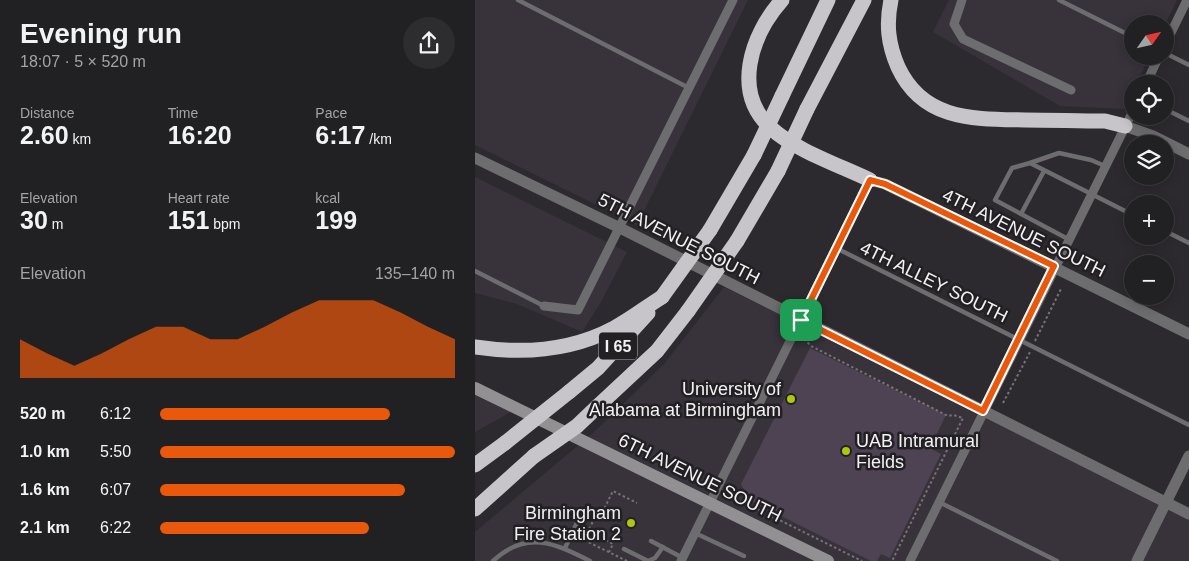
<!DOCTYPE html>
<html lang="en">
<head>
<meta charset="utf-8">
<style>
	:root { --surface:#212022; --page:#2d2d2f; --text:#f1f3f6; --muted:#a2a3a5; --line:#3e3e40; --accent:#ea580c }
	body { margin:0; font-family:Helvetica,sans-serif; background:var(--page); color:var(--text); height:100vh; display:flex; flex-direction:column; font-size:19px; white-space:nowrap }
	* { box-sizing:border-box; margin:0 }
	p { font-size:16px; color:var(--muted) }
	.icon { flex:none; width:28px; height:28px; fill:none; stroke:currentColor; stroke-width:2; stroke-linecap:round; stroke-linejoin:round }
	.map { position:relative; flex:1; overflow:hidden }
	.side { display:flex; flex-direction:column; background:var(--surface); width:475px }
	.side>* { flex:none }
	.needle { width:32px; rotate:56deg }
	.buttons { position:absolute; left:649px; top:15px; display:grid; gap:10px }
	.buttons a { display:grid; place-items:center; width:50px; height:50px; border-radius:50%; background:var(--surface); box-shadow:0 2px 12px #0003,0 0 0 1px var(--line); font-size:25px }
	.pin { position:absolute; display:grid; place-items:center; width:42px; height:42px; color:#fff; margin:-21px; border-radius:10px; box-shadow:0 2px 8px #0006 }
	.round { display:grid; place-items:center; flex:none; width:52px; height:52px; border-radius:26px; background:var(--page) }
	.head { display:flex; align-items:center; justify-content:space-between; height:85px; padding:0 20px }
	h1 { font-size:28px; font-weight:700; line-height:38px }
	.stats { display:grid; grid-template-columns:repeat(3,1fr); gap:8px; height:85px; padding:5px 20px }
	.stats div { display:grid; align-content:center }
	.stats b { font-size:25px; font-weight:700 }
	.stats small { font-size:14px; font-weight:400 }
	.stats p { font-size:14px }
	.chart { height:140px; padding:10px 20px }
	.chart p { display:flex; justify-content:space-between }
	.chart svg { width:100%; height:90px; margin-top:5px; fill:var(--accent); opacity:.7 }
	ul { padding:0 20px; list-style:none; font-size:16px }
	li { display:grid; grid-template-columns:80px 60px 1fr; align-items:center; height:38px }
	li i { height:12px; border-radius:6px; background:var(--accent) }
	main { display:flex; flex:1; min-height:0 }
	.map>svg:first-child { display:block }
	.built { fill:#38323b }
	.green { fill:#4d4352 }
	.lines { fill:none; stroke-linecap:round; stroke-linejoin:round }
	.path { stroke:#757376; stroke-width:2; stroke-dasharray:2.5 2.5; stroke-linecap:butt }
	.service { stroke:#6d6c6e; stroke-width:4.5 }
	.minor { stroke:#6d6c6e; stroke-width:9 }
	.tertiary { stroke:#6d6c6e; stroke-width:11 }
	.secondary { stroke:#929093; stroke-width:12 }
	.motorway { stroke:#c8c5ca; stroke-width:15 }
	.motorway-bridge { stroke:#c8c5ca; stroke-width:15 }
	.route-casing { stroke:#fff; stroke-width:10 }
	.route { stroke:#ea580c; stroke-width:6 }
	.poi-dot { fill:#adc610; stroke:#232024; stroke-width:2 }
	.labels { text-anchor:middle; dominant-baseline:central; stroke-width:5; stroke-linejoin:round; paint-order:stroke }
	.shield { fill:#232024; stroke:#b5b2b5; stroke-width:1 }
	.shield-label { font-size:16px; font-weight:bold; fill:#f3f1f3 }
	.street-label { font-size:18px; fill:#f3f1f3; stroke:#232024 }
	.poi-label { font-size:18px; fill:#f3f1f3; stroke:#232024; text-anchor:end }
</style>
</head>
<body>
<main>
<section class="side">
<div class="head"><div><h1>Evening run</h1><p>18:07 · 5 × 520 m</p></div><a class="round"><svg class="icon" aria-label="share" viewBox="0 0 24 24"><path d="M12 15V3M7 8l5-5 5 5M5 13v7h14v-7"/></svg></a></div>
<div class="stats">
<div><p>Distance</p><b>2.60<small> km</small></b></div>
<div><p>Time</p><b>16:20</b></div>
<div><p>Pace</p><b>6:17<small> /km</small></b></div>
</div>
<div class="stats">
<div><p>Elevation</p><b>30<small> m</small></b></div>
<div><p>Heart rate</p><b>151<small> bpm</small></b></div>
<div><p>kcal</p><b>199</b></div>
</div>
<div class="chart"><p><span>Elevation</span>135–140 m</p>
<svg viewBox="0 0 160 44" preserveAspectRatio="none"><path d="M0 44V25L10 32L20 38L30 32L40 25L50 19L60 19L70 25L80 25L90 19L100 12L110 6L120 6L130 6L140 12L150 19L160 25V44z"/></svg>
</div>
<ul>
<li><b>520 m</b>6:12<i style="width:78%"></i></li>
<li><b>1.0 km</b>5:50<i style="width:100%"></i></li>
<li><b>1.6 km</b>6:07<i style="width:83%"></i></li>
<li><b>2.1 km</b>6:22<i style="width:71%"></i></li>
</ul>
</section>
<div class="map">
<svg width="714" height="561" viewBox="0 0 714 561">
	<rect width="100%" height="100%" fill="#2c2a2e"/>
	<g class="built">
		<path d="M0,0H273L162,225L0,145Z"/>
		<path d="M474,0H702L690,25L658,24V56H675L661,84H658L657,91L649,109L585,106L458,32Z"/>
		<path d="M0,177L152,252L126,302L107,332L42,304L0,293Z"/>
		<path d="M249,287L714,514V561H0V532L118,433L189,364Z"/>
		<path d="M0,394L38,411L0,432Z"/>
	</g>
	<path class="green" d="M335,348L471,415L455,448L466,454L415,558L406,554L402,561H396L274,500L266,484Z"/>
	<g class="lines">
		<g class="path">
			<path d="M329,339L336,346L473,416L478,415L488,418L417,561"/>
			<path d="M560,341L586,289"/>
			<path d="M528,403L555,352"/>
			<path d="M256,496L387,561"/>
			<path d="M113,531L138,544L134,552"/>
			<path d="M152,561L109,540L122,513L126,515L138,491L162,503"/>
		</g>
		<g class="service">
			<path d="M43,0L214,88"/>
			<path d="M584,0L658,37"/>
			<path d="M690,53L714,65"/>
			<path d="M690,109L714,121"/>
			<path d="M555,163L584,153L616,160L630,166"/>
			<path d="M546,214L569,171"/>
			<path d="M690,231L714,243"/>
			<path d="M593,239L520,200L537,168L555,163L658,215"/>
			<path d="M361,248L714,425"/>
			<path d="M0,271L69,306"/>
			<path d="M464,502L582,561"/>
			<path d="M220,533L269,556"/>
			<path d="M176,541L208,558"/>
			<path d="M90,548L108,510"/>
			<path d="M149,549L173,561L180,558L188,547"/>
			<path d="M18,561C51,530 80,543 115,561"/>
		</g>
		<g class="minor">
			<path d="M487,0L479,24L488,39L596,90"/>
			<path d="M690,45L712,0"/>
			<path d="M671,84L684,56"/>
			<path d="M69,306L103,310L258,0"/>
			<path d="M206,561L395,180"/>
			<path d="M435,561L658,111"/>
		</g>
		<g class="tertiary">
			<path d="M650,126L678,136L714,154"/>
			<path d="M0,158L145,228L714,514"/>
			<path d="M395,180L410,184L714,334"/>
			<path d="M662,561L714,456"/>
		</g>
		<path class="secondary" d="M0,388L353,561"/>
		<g class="motorway">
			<path d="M307,0C276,35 256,93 297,129C320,150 366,166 395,180"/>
			<path d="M416,0C411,24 413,44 423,67C448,121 499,119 550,120C577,120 603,121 630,121L650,126"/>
			<path d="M307,96L353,0"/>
			<path d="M332,109L389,0"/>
			<path d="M235,230L279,155"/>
			<path d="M262,241L303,171"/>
			<path d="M0,347C47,354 96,351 139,328C156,319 171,307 187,297"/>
			<path d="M94,392L123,368L173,313"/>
			<path d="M123,406L182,351L213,311"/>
			<path d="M0,465L30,443"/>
			<path d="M0,509L59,456"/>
		</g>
		<g class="motorway-bridge">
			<path d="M279,155L307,96"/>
			<path d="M303,171L332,109"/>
			<path d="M187,297L235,230"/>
			<path d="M213,311L262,241"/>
			<path d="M30,443L94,392"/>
			<path d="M59,456L102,426L123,406"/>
		</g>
	</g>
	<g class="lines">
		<defs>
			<path id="route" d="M395,180L410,184L579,266L508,411L326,320Z"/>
		</defs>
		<use href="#route" class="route-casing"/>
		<use href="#route" class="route"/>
	</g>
	<g class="poi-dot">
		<circle cx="316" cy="399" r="5"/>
		<circle cx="371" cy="451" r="5"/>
		<circle cx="156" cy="523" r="5"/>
	</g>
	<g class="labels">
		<rect class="shield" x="124" y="332.5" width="38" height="27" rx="4"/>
		<g class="shield-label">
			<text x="143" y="346">I 65</text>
		</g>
		<g class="street-label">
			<text transform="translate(549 233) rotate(26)">4TH AVENUE SOUTH</text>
			<text transform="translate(204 239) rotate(27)">5TH AVENUE SOUTH</text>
			<text transform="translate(459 282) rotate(26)">4TH ALLEY SOUTH</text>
			<text transform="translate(225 478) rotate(26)">6TH AVENUE SOUTH</text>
		</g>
		<g class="poi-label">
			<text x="306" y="389">University of<tspan x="306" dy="21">Alabama at Birmingham</tspan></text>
			<text x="381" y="441" text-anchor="start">UAB Intramural<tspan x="381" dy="21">Fields</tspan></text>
			<text x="146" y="513">Birmingham<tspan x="146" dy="21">Fire Station 2</tspan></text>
		</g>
	</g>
</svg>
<div class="buttons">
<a><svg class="needle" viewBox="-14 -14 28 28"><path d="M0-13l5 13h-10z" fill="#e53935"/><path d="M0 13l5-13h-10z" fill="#a2a3a5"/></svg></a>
<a><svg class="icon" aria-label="locate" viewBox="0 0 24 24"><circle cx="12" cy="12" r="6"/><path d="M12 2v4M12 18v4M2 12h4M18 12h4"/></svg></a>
<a><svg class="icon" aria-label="layers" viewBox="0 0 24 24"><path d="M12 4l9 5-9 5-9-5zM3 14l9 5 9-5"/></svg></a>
<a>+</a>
<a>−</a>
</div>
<div class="pin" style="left:326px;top:320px;background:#1e9e55"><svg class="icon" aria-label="arrive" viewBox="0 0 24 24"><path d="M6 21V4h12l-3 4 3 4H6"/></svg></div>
</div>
</main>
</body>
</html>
